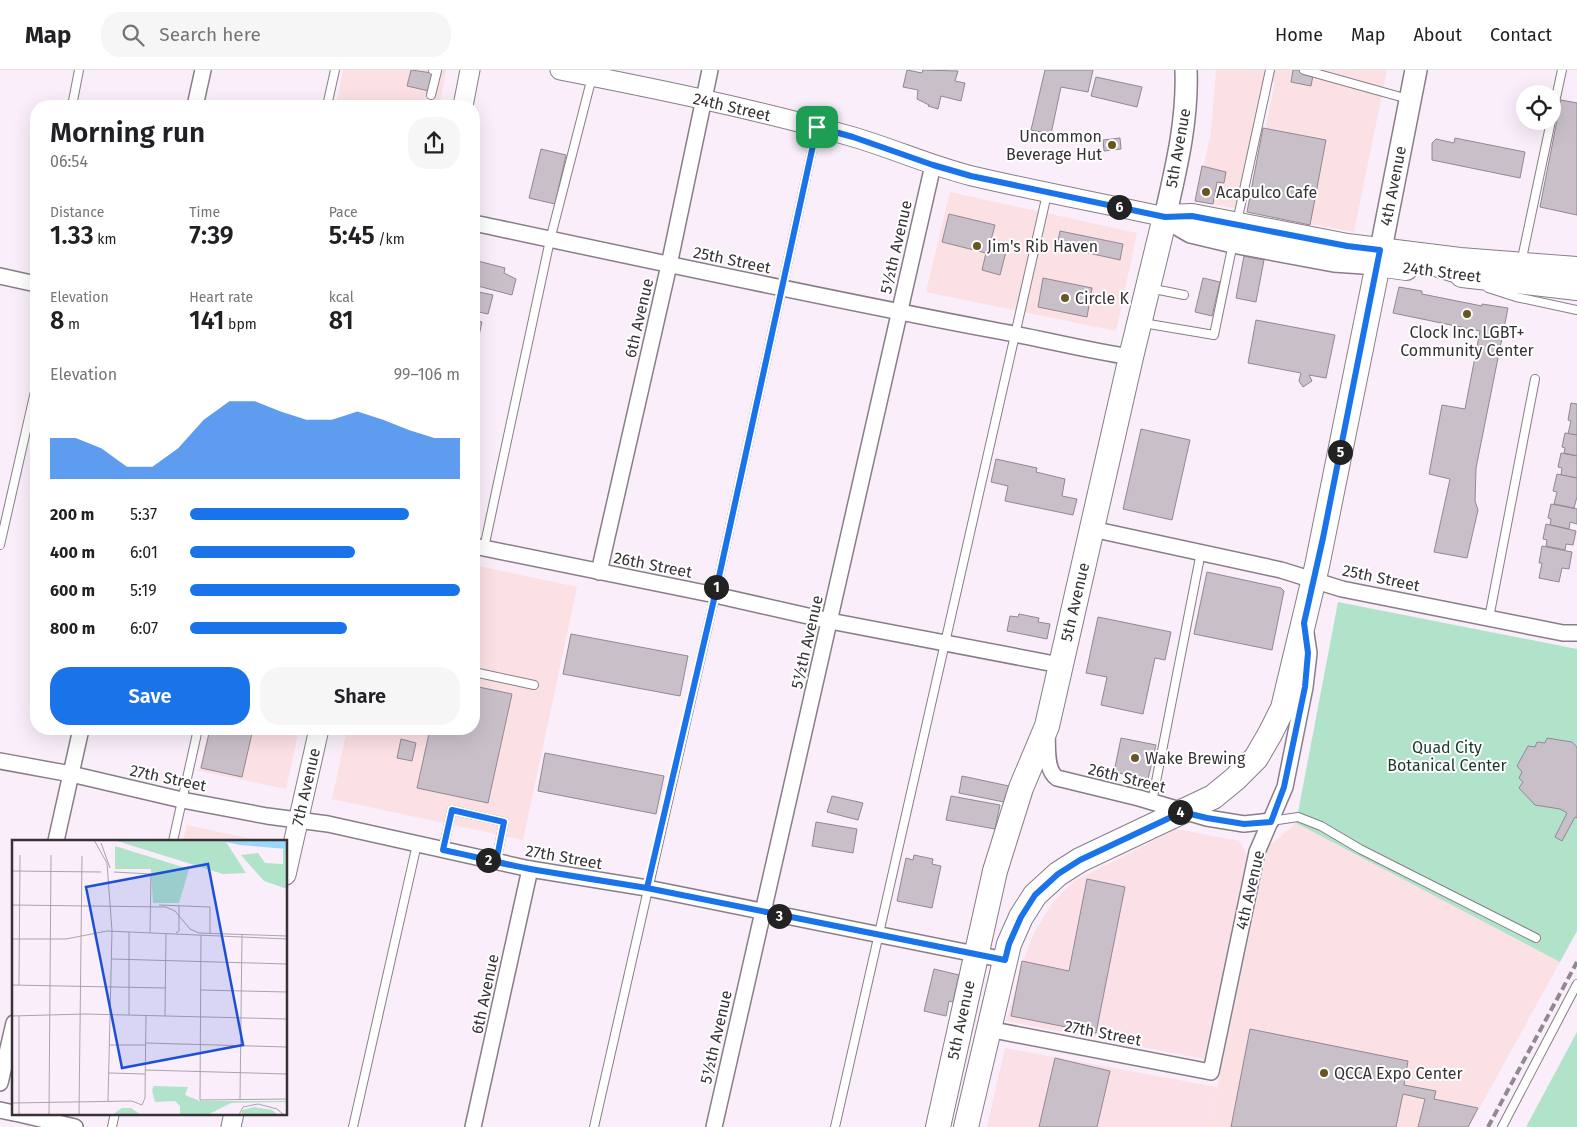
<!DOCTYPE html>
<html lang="en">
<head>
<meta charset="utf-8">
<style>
	:root { --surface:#fff; --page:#f6f6f6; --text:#202124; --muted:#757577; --line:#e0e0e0; --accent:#1a73e8 }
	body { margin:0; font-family:"Fira Sans",sans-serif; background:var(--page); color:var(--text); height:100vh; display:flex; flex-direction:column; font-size:19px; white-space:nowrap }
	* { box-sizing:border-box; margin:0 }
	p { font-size:16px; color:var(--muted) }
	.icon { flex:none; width:28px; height:28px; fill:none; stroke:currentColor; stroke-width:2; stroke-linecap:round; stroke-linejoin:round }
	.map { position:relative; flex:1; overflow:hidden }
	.side { position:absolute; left:30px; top:30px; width:450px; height:635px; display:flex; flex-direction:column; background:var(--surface); border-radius:20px; box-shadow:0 5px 20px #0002 }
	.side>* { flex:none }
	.fabs { position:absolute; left:1516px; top:15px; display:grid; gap:10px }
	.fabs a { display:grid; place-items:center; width:45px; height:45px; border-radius:50%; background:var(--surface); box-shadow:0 5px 20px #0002; font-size:25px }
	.pin { position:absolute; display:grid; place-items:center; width:42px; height:42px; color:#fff; margin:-21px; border-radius:10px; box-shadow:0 2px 8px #0006 }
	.km { position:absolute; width:25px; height:25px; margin:-12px; border-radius:50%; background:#222; color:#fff; font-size:14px; line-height:25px; text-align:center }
	.round { display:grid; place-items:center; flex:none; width:52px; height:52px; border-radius:20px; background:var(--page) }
	.summary { display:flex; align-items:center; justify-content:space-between; height:85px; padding:0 20px }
	h1 { font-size:28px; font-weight:600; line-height:38px }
	.figures { display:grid; grid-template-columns:repeat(3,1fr); gap:8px; height:85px; padding:5px 20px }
	.figures div { display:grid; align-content:center }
	.figures b { font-size:25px; font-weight:600 }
	.figures small { font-size:14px; font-weight:400 }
	.figures p { font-size:14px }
	.chart { height:140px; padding:10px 20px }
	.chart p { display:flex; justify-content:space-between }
	.chart svg { width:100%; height:90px; margin-top:5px; fill:var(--accent); opacity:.7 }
	.button { display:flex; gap:10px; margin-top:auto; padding:10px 20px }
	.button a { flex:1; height:58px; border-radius:20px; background:var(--accent); color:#fff; font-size:20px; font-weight:600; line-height:58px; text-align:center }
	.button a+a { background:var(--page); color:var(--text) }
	ul { padding:0 20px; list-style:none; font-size:16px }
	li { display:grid; grid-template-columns:80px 60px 1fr; align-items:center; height:38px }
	li i { height:12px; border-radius:6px; background:var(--accent) }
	header { display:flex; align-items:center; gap:30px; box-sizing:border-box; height:70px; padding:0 25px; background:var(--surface); border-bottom:1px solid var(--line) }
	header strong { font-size:24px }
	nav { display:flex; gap:28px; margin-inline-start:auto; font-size:18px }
	.search { width:350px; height:45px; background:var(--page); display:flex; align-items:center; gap:12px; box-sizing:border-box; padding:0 18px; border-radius:20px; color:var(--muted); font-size:19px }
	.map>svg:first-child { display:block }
	.commercial { fill:#fbe0e4 }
	.industrial { fill:#fbe0e7 }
	.green { fill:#b1e3ca }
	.building { fill:#c9bfc9; stroke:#918892 }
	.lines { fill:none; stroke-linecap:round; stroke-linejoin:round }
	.service-casing { stroke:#877e88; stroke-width:10 }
	.minor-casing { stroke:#877e88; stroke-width:18 }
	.tertiary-casing { stroke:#877e88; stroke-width:21 }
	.secondary-casing { stroke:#877e88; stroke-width:24 }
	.primary-casing { stroke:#877e88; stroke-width:26 }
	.service { stroke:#fff; stroke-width:8 }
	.minor { stroke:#fff; stroke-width:15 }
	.tertiary { stroke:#fff; stroke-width:19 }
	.secondary { stroke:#fff; stroke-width:21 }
	.primary { stroke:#fff; stroke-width:24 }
	.rail { stroke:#918991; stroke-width:4; stroke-dasharray:8 4; stroke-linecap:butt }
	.route-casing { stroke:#fff; stroke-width:10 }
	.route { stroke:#1a73e8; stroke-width:6 }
	.poi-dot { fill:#685524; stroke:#fff; stroke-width:2 }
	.labels { text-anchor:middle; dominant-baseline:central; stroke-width:4; stroke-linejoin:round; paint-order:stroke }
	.street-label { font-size:16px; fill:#363236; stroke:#fff }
	.poi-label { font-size:16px; fill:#363236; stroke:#fff; text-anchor:start }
	.park-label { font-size:16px; fill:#173a2b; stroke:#fff }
	.inset-road { fill:none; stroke:#aba3ab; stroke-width:1 }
	.view { fill:#1d4ed8; fill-opacity:0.15; stroke:#1d4ed8; stroke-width:2.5 }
	.inset-edge { fill:none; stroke:#363236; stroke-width:2.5 }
</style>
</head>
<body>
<header>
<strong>Map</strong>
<div class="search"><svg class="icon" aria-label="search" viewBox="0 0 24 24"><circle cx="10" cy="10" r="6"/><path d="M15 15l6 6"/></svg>Search here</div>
<nav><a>Home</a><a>Map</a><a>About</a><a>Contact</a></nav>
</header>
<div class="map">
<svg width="1577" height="1057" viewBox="0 0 1577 1057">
	<rect width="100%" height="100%" fill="#f9eef9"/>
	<g class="commercial">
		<path d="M343,0H446L439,36H336Z"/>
		<path d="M1216,0H1387L1354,162L1248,142L1275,12L1263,9L1237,139L1196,130L1211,62Z"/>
		<path d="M950,122L1137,163L1116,261L926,222Z"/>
		<path d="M474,495L577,517L523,770L332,729L347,659H474Z"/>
		<path d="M209,659H299L286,719L199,701Z"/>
		<path d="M1296,753L1560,892L1469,1057H1209L1268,777Z"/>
		<path d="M187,755L261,771H183Z"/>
	</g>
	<g class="industrial">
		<path d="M1176,759L1240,771L1247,786L1204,989L1006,951L1026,884L1034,863L1051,835L1073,812Z"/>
		<path d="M1005,978L1217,1017L1209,1057H987Z"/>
	</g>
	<g class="green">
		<path d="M1338,532L1577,579V861L1560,892L1296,753Z"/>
		<path d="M1577,962V1057H1526Z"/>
	</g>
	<g class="building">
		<path d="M411,0L432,3L429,21L407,16Z"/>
		<path d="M907,0L922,3L923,0L958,1L955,11L965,13L961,31L941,26L938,39L928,36L929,35L917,29L918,20L903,17Z"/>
		<path d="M1045,0H1093L1088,22L1061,17L1051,64L1031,60Z"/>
		<path d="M1293,0H1314L1311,16L1291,12Z"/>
		<path d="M1096,7L1142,17L1137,37L1091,26Z"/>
		<path d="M1561,30L1577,33V145L1540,137Z"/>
		<path d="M1263,58L1326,70L1310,155L1247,142Z"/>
		<path d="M1120,68L1121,79L1104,81L1103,70Z"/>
		<path d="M1455,68L1525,82L1520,108L1432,90V73L1436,69L1454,73Z"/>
		<path d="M541,79L566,85L555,134L529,128Z"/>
		<path d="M1202,96L1226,102L1224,113L1217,112L1213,134L1195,131Z"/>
		<path d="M949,144L995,155L990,174L1007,178L1000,205L982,200L986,183L942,172Z"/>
		<path d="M1060,161L1123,174L1120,190L1057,176Z"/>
		<path d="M1244,186L1264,190L1256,232L1236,228Z"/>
		<path d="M474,190L505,198L504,203L516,209L512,225L474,215Z"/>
		<path d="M1043,208L1092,218L1087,247L1038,237Z"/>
		<path d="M1203,208L1220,212L1212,246L1195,242Z"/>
		<path d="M1399,217L1422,221V224L1482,236V234L1508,238L1476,398L1475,431L1478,440L1467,488L1434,482L1450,409L1429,404L1442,335L1465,339L1480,261L1393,243Z"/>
		<path d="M474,221L493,225L488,244L474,241Z"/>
		<path d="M474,250L482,252L478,270L474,269Z"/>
		<path d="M1256,250L1335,265L1326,308L1309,305L1312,311L1303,317L1299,311L1301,303L1248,293Z"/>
		<path d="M1571,333L1577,334V365L1568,364L1571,351L1568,350Z"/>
		<path d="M1141,359L1190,370L1172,450L1123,439Z"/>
		<path d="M1565,363L1577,365V386L1564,383L1565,378L1562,377Z"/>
		<path d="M1561,383L1577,386V408L1561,405L1562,398L1558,397Z"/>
		<path d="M996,389L1037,398L1036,402L1065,409L1062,426L1077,429L1073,445L1005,431L1008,416L991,412Z"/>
		<path d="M1557,404L1577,408V427L1574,438L1554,434L1557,422L1553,421Z"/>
		<path d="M1551,434L1577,439V454L1570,452L1569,459L1550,455L1551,449L1548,448Z"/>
		<path d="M1546,454L1576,461L1573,475L1566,474L1565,480L1546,476L1547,470L1543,469Z"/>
		<path d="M1542,476L1572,482L1569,499L1562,498L1559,512L1539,508L1542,493H1539Z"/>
		<path d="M1207,502L1281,518L1284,521L1272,580L1194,564Z"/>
		<path d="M1019,544L1039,548L1038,552L1050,554L1047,569L1007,561L1010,546L1018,547Z"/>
		<path d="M1098,547L1171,562L1165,590L1155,588L1143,644L1101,635L1107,607L1086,603Z"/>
		<path d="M571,564L688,586L680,626L563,604Z"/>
		<path d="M474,616L512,624L488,733L417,718L430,659H474Z"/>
		<path d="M210,659H253L242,707L201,698Z"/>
		<path d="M1121,668L1156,675L1148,709L1114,702Z"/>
		<path d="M1547,668L1572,672L1577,677V748L1575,747L1562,771L1555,767L1567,743L1560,739L1535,735L1519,718L1523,712L1519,708L1522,702L1517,696L1528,676L1535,677L1537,672L1545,673Z"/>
		<path d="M401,669L416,673L412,691L397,688Z"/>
		<path d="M545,683L664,706L656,744L538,721Z"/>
		<path d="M962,706L1009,716L1004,732L959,723Z"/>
		<path d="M832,726L863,733L858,750L827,742Z"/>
		<path d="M951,726L1000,735L995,759L946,750Z"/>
		<path d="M816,752L857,759L853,783L812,776Z"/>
		<path d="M914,785L933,789L932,794L941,796L932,838L897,831L906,788L913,790Z"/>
		<path d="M1087,809L1125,817L1096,963L1011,946L1022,891L1069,901Z"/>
		<path d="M934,899L959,905L953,932L949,931L946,946L924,941Z"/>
		<path d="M1250,959L1408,991L1404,1015L1436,1021L1434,1029L1478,1038L1468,1057H1418L1425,1029L1403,1024L1396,1057H1231Z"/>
		<path d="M1055,988L1110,1001L1097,1057H1039Z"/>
	</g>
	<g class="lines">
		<defs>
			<g id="service">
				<path d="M1304,0L1408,29"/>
				<path d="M431,25L437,1L433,0"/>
				<path d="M72,36L79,0"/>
				<path d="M327,36L335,0"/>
				<path d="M1552,46L1562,0"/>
				<path d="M1237,152L1270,0"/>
				<path d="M1521,193L1551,51"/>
				<path d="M1431,201L1460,210"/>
				<path d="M33,213L36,198"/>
				<path d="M1149,218L1184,225"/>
				<path d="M1488,218L1516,227L1577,240"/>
				<path d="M1143,253L1214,265L1233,173"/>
				<path d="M0,475L36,317"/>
				<path d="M484,478L550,170L592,7"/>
				<path d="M1489,548L1535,309"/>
				<path d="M474,602L534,615"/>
				<path d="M1152,732L1201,482"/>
				<path d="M1271,751L1298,747L1321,756L1360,779L1536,868"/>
				<path d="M173,771L198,659"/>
				<path d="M443,780L452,740L504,752L496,792"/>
				<path d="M112,1057L115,1043"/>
				<path d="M353,1057L417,774"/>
				<path d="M594,1057L715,525L817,57"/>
				<path d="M835,1057L1047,124"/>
				<path d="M1502,1057L1577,914"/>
			</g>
			<g id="minor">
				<path d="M195,36L203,0"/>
				<path d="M474,153C647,190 819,227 993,260C1039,268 1084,280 1131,287"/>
				<path d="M0,206L36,214"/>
				<path d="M1092,459L1281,500L1342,519L1563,563H1577"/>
				<path d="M474,476L715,525L830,551L1060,595"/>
				<path d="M599,502L669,195L710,0"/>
				<path d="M1047,662C1048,676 1045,700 1057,708L1139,728L1207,748L1244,754L1271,751"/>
				<path d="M0,691L71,704L182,730L267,746L328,754L530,799L647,818L1005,890"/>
				<path d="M56,771L81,659"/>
				<path d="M988,959L1211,1002L1257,782L1285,717L1305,617L1309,583L1306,563"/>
				<path d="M0,1013L14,953"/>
				<path d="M0,1040L14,1043"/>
				<path d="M15,1043L75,1057"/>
				<path d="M473,1057L530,799"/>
				<path d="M714,1057L933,95"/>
			</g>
			<g id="tertiary">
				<path d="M560,0C657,19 755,39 850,66C892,78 931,96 972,106C1036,121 1101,133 1165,147"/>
				<path d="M463,36L470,0"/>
				<path d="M286,805L319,659"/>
				<path d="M231,1057L234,1043"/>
			</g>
			<path id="secondary" d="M1186,0C1188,50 1176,99 1165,147L1191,162L1233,172L1334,191L1378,194L1416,0"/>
			<g id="primary">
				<path d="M1462,205L1577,218"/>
				<path d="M938,1057L995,801L1021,718L1047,656L1131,287L1165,147L1192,146L1347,176L1460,190L1577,199"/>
				<path d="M966,1057L1009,874L1021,847L1035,825L1058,804L1080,790L1213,727L1235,709L1256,688L1270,664L1283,638L1317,496L1378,194L1406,198"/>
			</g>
		</defs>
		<use href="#service" class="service-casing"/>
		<use href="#minor" class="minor-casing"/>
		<use href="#tertiary" class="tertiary-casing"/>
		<use href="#secondary" class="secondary-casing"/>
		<use href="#primary" class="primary-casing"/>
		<use href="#service" class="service"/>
		<use href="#minor" class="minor"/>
		<use href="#tertiary" class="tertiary"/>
		<use href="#secondary" class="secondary"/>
		<use href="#primary" class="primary"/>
		<path class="rail" d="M1488,1057L1577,892"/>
	</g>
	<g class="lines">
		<defs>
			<path id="route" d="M817,57L715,525L647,818L530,799C501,793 472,786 443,780L452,740L504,752L496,792C546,803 597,810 647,818L1005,890L1009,874L1021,847L1035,825L1058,804L1080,790L1182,742L1207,748L1244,754L1271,752L1284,717L1305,617L1308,583L1304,553L1323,468L1380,180L1347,176L1192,146L1165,147L971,106L933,95L853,67L817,57"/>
		</defs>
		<use href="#route" class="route-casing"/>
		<use href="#route" class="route"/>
	</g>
	<g class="poi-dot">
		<circle cx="1112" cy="75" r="5"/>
		<circle cx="1206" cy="122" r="5"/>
		<circle cx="977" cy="176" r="5"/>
		<circle cx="1065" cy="228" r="5"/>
		<circle cx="1467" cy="244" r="5"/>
		<circle cx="1135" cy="688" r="5"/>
		<circle cx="1324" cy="1003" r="5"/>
	</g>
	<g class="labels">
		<g class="street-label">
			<text transform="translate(732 37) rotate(13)">24th Street</text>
			<text transform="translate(1178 78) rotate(-80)">5th Avenue</text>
			<text transform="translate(1393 116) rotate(-79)">4th Avenue</text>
			<text transform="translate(896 177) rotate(-77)">5½th Avenue</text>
			<text transform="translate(732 190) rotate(12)">25th Street</text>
			<text transform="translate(1442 202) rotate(7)">24th Street</text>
			<text transform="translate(639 248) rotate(-77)">6th Avenue</text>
			<text transform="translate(653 495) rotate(11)">26th Street</text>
			<text transform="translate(1381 508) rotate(12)">25th Street</text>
			<text transform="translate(1075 532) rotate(-77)">5th Avenue</text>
			<text transform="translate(807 572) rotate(-77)">5½th Avenue</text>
			<text transform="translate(168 708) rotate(12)">27th Street</text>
			<text transform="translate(1127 708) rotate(14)">26th Street</text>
			<text transform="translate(306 717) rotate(-77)">7th Avenue</text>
			<text transform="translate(564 787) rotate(10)">27th Street</text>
			<text transform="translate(1250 820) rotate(-77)">4th Avenue</text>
			<text transform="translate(485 924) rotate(-78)">6th Avenue</text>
			<text transform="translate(961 950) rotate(-78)">5th Avenue</text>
			<text transform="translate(1103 963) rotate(11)">27th Street</text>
			<text transform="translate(716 967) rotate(-77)">5½th Avenue</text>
		</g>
		<g class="poi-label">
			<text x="1102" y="66" text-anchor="end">Uncommon<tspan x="1102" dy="18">Beverage Hut</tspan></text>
			<text x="1216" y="122">Acapulco Cafe</text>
			<text x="987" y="176">Jim's Rib Haven</text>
			<text x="1075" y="228">Circle K</text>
			<text x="1467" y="262" text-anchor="middle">Clock Inc. LGBT+<tspan x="1467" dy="18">Community Center</tspan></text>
			<text x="1145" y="688">Wake Brewing</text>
			<text x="1334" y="1003">QCCA Expo Center</text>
		</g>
		<g class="park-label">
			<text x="1447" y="677">Quad City<tspan x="1447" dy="18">Botanical Center</tspan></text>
		</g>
	</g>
	<g transform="translate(12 770)">
		<rect width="275" height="275" fill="#f9eef9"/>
		<path d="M204,0L214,2L234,33L211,34L105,1ZM103,6L177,29L167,63H141L139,29H103ZM271,9H275V49L252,41L229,15L246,13L253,23L271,24ZM142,246L176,247L173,255L188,261H275V262L219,263L195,275H168V266L163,261L143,262L140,250ZM242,267L260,270L266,275H230V270ZM110,268H119L129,275H100Z" fill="#b1e3ca"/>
		<path d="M204,0H275V9L228,5Z" fill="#9bd8f7"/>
		<path class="inset-road" d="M82,0L95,23L100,91M89,3L98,28M0,31L89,32M102,32L139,34L138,93M0,65L154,67L163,71L178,89L187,93L275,96M147,65L198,67V93M164,93L167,91V66M189,95L188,260L275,259M0,99H54L95,91L275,99M100,119L275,124M0,145L154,148M7,145L8,15M189,150L275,152M117,175V92M0,176L74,174L275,179M153,176L154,94M134,203L275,207M97,205H134M133,230L275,234M97,233L133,234M228,259L230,95M96,261L100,91M0,263L120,261L130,265M130,265L133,258L134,175M7,275V176M37,275L39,15M67,275L70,16M227,275L231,267L246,264L265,269L272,275"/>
		<path class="view" d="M196,24L231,205L110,228L74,47Z"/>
		<rect width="275" height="275" class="inset-edge"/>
	</g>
</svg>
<div class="fabs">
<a><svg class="icon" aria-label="locate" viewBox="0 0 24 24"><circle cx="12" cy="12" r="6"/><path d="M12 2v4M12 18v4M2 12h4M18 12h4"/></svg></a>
</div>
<div class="pin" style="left:817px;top:57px;background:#1e9e55"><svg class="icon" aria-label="arrive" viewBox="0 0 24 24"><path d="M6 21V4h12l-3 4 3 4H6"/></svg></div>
<b class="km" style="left:716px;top:517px">1</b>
<b class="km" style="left:488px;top:790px">2</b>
<b class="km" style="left:779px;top:846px">3</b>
<b class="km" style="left:1180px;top:742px">4</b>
<b class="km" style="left:1340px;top:382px">5</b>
<b class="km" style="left:1119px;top:137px">6</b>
<section class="side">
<div class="summary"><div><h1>Morning run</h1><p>06:54</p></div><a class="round"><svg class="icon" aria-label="share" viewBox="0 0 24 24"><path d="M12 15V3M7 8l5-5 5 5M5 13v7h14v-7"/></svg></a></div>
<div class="figures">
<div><p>Distance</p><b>1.33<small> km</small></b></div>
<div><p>Time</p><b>7:39</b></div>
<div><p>Pace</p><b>5:45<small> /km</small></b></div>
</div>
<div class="figures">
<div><p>Elevation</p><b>8<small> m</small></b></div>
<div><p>Heart rate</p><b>141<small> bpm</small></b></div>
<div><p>kcal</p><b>81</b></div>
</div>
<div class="chart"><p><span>Elevation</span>99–106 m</p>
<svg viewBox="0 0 160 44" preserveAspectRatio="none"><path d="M0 44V24L10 24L20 29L30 38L40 38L50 29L60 15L70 6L80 6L90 11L100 15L110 15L120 11L130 15L140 20L150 24L160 24V44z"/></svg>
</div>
<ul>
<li><b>200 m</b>5:37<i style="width:81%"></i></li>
<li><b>400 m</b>6:01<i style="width:61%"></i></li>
<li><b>600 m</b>5:19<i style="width:100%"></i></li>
<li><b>800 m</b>6:07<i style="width:58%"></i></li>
</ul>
<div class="button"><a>Save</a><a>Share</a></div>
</section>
</div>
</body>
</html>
